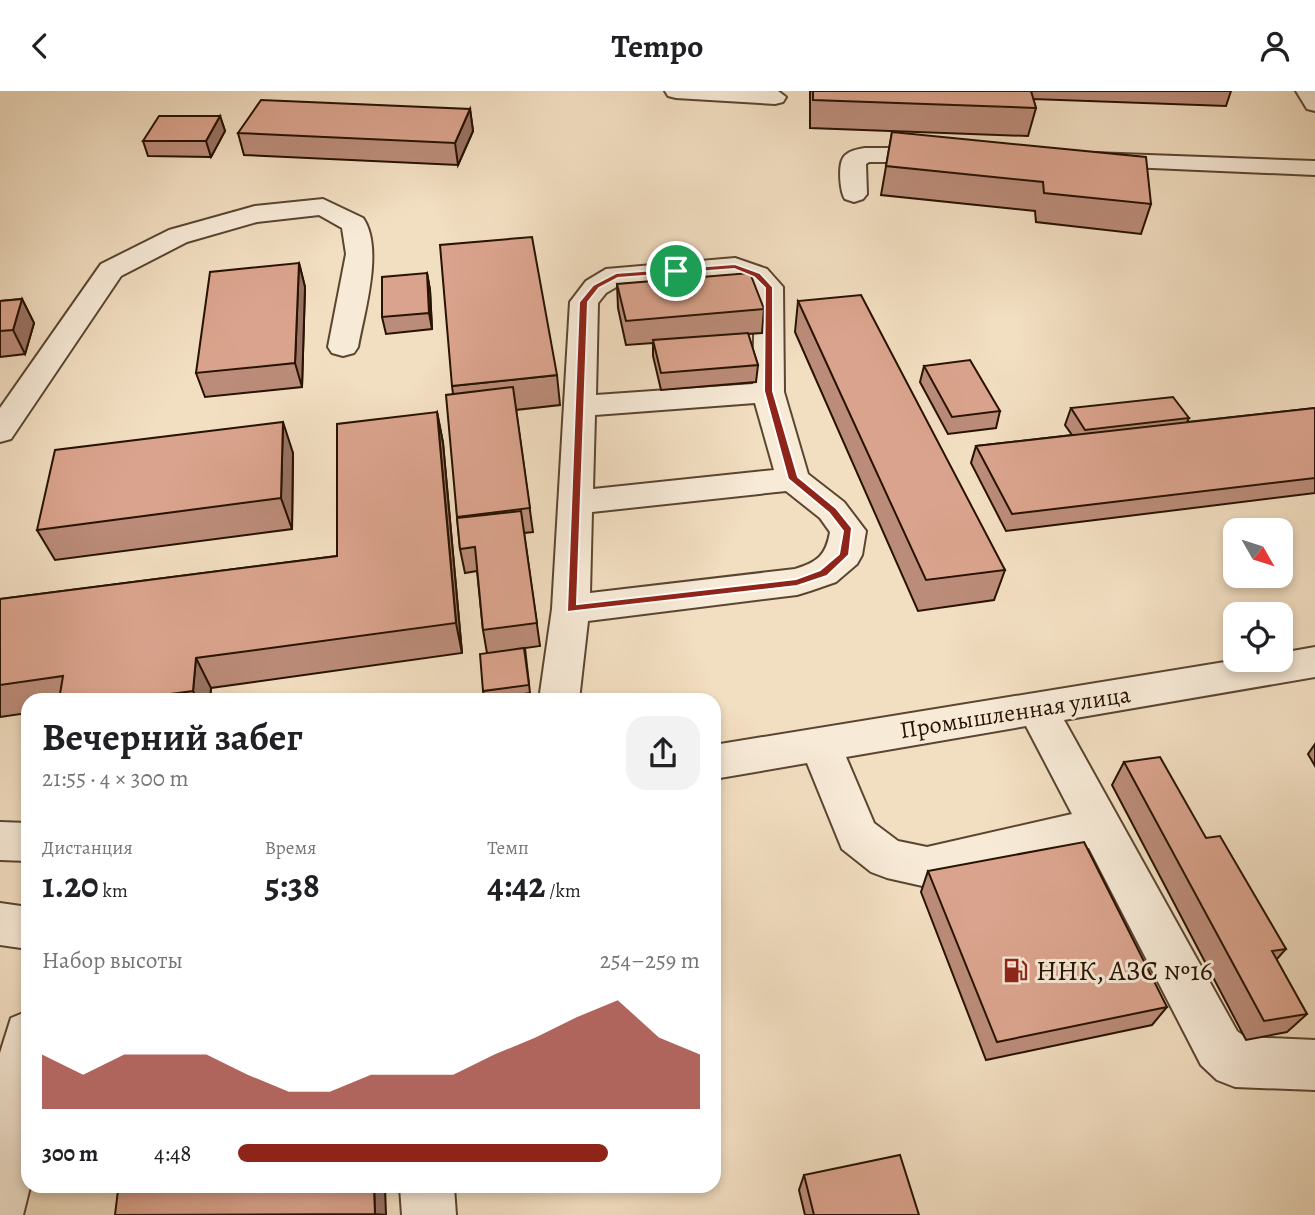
<!DOCTYPE html>
<html lang="ru">
<head>
<meta charset="utf-8">
<style>
	:root { --surface:#fff; --page:#f2f2f2; --text:#202124; --muted:#757577; --accent:#8f2418 }
	body { margin:0; font-family:Alegreya,serif; background:var(--page); color:var(--text); height:100vh; display:flex; flex-direction:column; font-size:26px; white-space:nowrap }
	* { box-sizing:border-box; margin:0 }
	p { font-size:23px; color:var(--muted) }
	.icon { flex:none; width:38px; height:38px; fill:none; stroke:currentColor; stroke-width:2; stroke-linecap:round; stroke-linejoin:round }
	.map { position:relative; flex:1; overflow:hidden }
	.details { position:absolute; left:21px; top:602px; width:700px; height:500px; display:flex; flex-direction:column; background:var(--surface); border-radius:21px; box-shadow:0 4px 10px #0003 }
	.details>* { flex:none }
	.needle { width:46px; rotate:129deg }
	.buttons { position:absolute; left:1223px; top:427px; display:grid; gap:14px }
	.buttons a { display:grid; place-items:center; width:70px; height:70px; border-radius:14px; background:var(--surface); box-shadow:0 4px 10px #0003; font-size:35px }
	.pin { position:absolute; display:grid; place-items:center; width:60px; height:60px; color:#fff; margin:-30px; border:4px solid #fff; border-radius:50%; box-shadow:0 2px 7px #0007 }
	.round { display:grid; place-items:center; flex:none; width:74px; height:74px; border-radius:21px; background:var(--page) }
	.overview { display:flex; align-items:center; justify-content:space-between; height:119px; padding:0 21px }
	h1 { font-size:38px; font-weight:700; line-height:52px }
	.metrics { display:grid; grid-template-columns:repeat(3,1fr); gap:10px; height:119px; padding:7px 21px }
	.metrics div { display:grid; align-content:center }
	.metrics b { font-size:35px; font-weight:700 }
	.metrics small { font-size:19px; font-weight:400 }
	.metrics p { font-size:19px }
	.chart { height:196px; padding:14px 21px }
	.chart p { display:flex; justify-content:space-between }
	.chart svg { width:100%; height:126px; margin-top:7px; fill:var(--accent); opacity:.7 }
	ul { padding:0 21px; list-style:none; font-size:23px }
	li { display:grid; grid-template-columns:112px 84px 1fr; align-items:center; height:52px }
	li i { height:18px; border-radius:9px; background:var(--accent) }
	header { display:flex; justify-content:space-between; align-items:center; height:91px; padding:0 21px; background:var(--surface); font-size:32px; font-weight:700 }
	.map>svg:first-child { display:block }
	.lines { fill:none; stroke-linecap:round; stroke-linejoin:round }
	.minor-casing { stroke:#5a4530; stroke-width:4 }
	.minor { fill:#f7ead7; fill-rule:evenodd }
	.wall { fill:#bb8c79; stroke:#281200; stroke-width:2 }
	.shaded-wall { fill:#997263; stroke:#281200; stroke-width:2 }
	.building { fill:#daa38d; stroke:#281200; stroke-width:2 }
	.route { fill:#8f2418; stroke:#fff; stroke-width:2; fill-rule:evenodd }
	.labels { text-anchor:middle; dominant-baseline:central; stroke-width:6; stroke-linejoin:round; paint-order:stroke }
	.street-label { font-size:24px; fill:#281200; stroke:#f7ead7 }
	.near-poi-label { font-size:28px; fill:#281200; stroke:#f7ead7; text-anchor:start }
</style>
</head>
<body>
<header><svg class="icon" aria-label="back" viewBox="0 0 24 24"><path d="M15 5l-7 7 7 7"/></svg>Tempo<svg class="icon" aria-label="person" viewBox="0 0 24 24"><circle cx="12" cy="8" r="4"/><path d="M4 21q1-7 8-7t8 7"/></svg></header>
<div class="map">
<svg width="1315" height="1124" viewBox="0 0 1315 1124">
	<rect width="100%" height="100%" fill="#f2dec1"/>
	<filter id="stains"><feTurbulence type="fractalNoise" baseFrequency=".00286" numOctaves="4"/><feColorMatrix values="0 0 0 0 .2 0 0 0 0 .09 0 0 0 0 .02 0 0 0 .5 -.17"/></filter>
	<radialGradient id="worn" r=".72"><stop offset=".6" stop-color="#630" stop-opacity="0"/><stop offset="1" stop-color="#630" stop-opacity=".3"/></radialGradient>
	<g class="lines">
		<defs>
			<g id="minor">
				<path d="M665,0H778L786,6L783,11L775,13L676,7L668,5Z"/>
				<path d="M1296,0H1315V20L1307,18Z"/>
				<path d="M865,57H939L948,59L951,64L948,69L939,71H869L866,73L867,103L863,108L854,111L845,108C840,101 838,75 843,67C847,60 858,58 865,57Z"/>
				<path d="M1093,62L1315,70V84L1084,74L1081,69L1084,64Z"/>
				<path d="M323,108L363,127C384,157 364,222 358,256L354,262L343,265L332,262L328,256L346,163L342,137L319,124L257,131L187,151L121,185L11,348L0,351V317L101,173L169,139L255,115Z"/>
				<path d="M735,167L767,178L783,196L784,301L808,383L844,411L866,440L862,464L857,473L836,491L810,500L797,504L588,530L579,609H539L552,518L570,211L586,190L606,178ZM732,183L747,190L755,198L753,293L596,304L598,212L606,202L623,192ZM755,312L774,379L593,398L595,324ZM786,400L820,427L830,441C826,465 817,471 795,478L590,502L592,421Z"/>
				<path d="M1315,556V586L1064,629L1237,940L1245,946L1315,949V999L1235,996L1217,989L1201,974L1089,757L927,796L887,787L871,781L842,758L807,672L714,688V654L1237,569H1281V562ZM1026,635L1072,723L927,756L898,750L874,732L846,666Z"/>
				<path d="M0,731L28,732V770L0,769Z"/>
				<path d="M0,812L28,816V858L0,854Z"/>
				<path d="M28,920L30,1096L23,1124H0V962L11,927Z"/>
				<path d="M400,1096H454L456,1124H402Z"/>
			</g>
		</defs>
		<use href="#minor" class="minor-casing"/>
		<use href="#minor" class="minor"/>
	</g>
	<g class="wall">
		<path d="M810,0H1231L1226,15L1033,8L1036,17L1028,45L810,37Z"/>
		<path d="M470,18L473,40L458,74L244,64L238,42Z"/>
		<path d="M220,25L225,40L211,66L148,65L143,50Z"/>
		<path d="M892,41L1151,113L1141,143L1036,131L1035,120L881,104Z"/>
		<path d="M299,172L305,196L302,296L205,306L196,282Z"/>
		<path d="M427,182L430,199L432,238L386,243L382,226Z"/>
		<path d="M617,193L764,218L762,242L748,243L758,274L756,291L661,299L653,265V252L626,254L618,217Z"/>
		<path d="M22,208L34,232L25,263L0,266V210Z"/>
		<path d="M798,210L1005,479L994,509L918,520L795,241Z"/>
		<path d="M924,275L1000,320L996,337L948,343L920,291Z"/>
		<path d="M557,284L560,314L516,319L533,441L524,442L540,555L525,557L530,602L485,609L483,600L487,562L483,539L477,480L465,482L460,458L457,426L453,303L452,295Z"/>
		<path d="M1071,317L1189,327L1187,331L1315,317V402L1006,440L971,372L976,355L1072,344L1065,334Z"/>
		<path d="M437,321L443,352L462,562L211,597L210,609H28V622L0,626V508L337,465Z"/>
		<path d="M293,362L292,438L55,469L37,439Z"/>
		<path d="M1315,653V675L1308,663Z"/>
		<path d="M1124,671L1206,747L1286,858L1276,869L1307,923L1287,941L1246,949L1112,694Z"/>
		<path d="M928,780L1167,916L1152,934L986,969L921,801Z"/>
		<path d="M804,1084L919,1124H805L799,1099Z"/>
	</g>
	<g class="shaded-wall">
		<path d="M470,18L473,40L458,74L455,52Z"/>
		<path d="M220,25L225,40L211,66L206,50Z"/>
		<path d="M299,172L305,196L302,296L295,272Z"/>
		<path d="M427,182L430,199L432,238L429,222Z"/>
		<path d="M22,208L34,232L25,263L13,239Z"/>
		<path d="M437,321L443,352L462,562L456,532Z"/>
		<path d="M283,331L293,362L292,438L281,407Z"/>
		<path d="M196,567L211,597L210,609H198L193,600Z"/>
		<path d="M374,1096H385L386,1124L375,1123Z"/>
	</g>
	<g class="building">
		<path d="M813,0H1031L1036,17L813,9Z"/>
		<path d="M261,9L470,18L455,52L238,42Z"/>
		<path d="M159,25H220L206,50H143Z"/>
		<path d="M892,41L1146,66L1151,113L1044,102L1043,91L886,75Z"/>
		<path d="M532,146L557,284L452,295L440,154Z"/>
		<path d="M299,172L295,272L196,282L210,181Z"/>
		<path d="M427,182L429,222L382,226V186Z"/>
		<path d="M750,182L764,218L626,230L617,193Z"/>
		<path d="M861,204L1005,479L926,489L798,210Z"/>
		<path d="M22,208L13,239L0,240V210Z"/>
		<path d="M748,242L758,274L661,282L653,249Z"/>
		<path d="M970,269L1000,320L952,326L924,275Z"/>
		<path d="M513,296L530,417L457,426L446,304Z"/>
		<path d="M1173,306L1189,327L1085,339L1071,317Z"/>
		<path d="M1315,317V387L1012,423L976,355Z"/>
		<path d="M437,321L456,532L196,567L193,600L126,609H59L63,585L0,594V508L337,465V333Z"/>
		<path d="M283,331L281,407L37,439L55,359Z"/>
		<path d="M521,420L537,532L483,539L475,456L460,458L457,427Z"/>
		<path d="M524,557L529,594L483,600L480,563Z"/>
		<path d="M1160,666L1206,747L1220,745L1286,858L1272,860L1307,923L1264,930L1124,671Z"/>
		<path d="M1084,751L1167,916L997,951L928,780Z"/>
		<path d="M900,1064L919,1124H814L804,1084Z"/>
		<path d="M134,1096H374L375,1123L115,1124L118,1099Z"/>
	</g>
	<path class="route" d="M735,173L760,182L773,196V300L798,386L836,417L852,437L849,464L827,485L797,495L567,521L579,211L593,194L616,182ZM734,178L754,186L765,197L764,300L788,388L829,422L843,440L839,463L820,479L796,488L577,513L588,211L599,197L618,187Z"/>
	<defs>
		<symbol id="fuel-bare" viewBox="-9 -9 18 18"><path d="M-5.5-6h7V0h2V4h1.3V-2.5L3-4.5l.8-.8L6-3V5H2.5V1h-1V6h-7ZM-4.2-4.7v3.2H.2V-4.7Z" fill="#8f2418" stroke="#f7ead7" stroke-width="2.5" paint-order="stroke"/></symbol>
	</defs>
	<g fill-rule="evenodd">
		<use href="#fuel-bare" x="998" y="862" width="35" height="35"/>
	</g>
	<g class="labels">
		<g class="street-label">
			<text transform="translate(1015 621) rotate(-9)">Промышленная улица</text>
		</g>
		<g class="near-poi-label">
			<text x="1036" y="880">ННК, АЗС №16</text>
		</g>
	</g>
	<rect width="100%" height="100%" filter="url(#stains)"/>
	<rect width="100%" height="100%" fill="url(#worn)"/>
</svg>
<div class="buttons">
<a><svg class="needle" viewBox="-14 -14 28 28"><path d="M0-13l5 13h-10z" fill="#e53935"/><path d="M0 13l5-13h-10z" fill="#757577"/></svg></a>
<a><svg class="icon" aria-label="locate" viewBox="0 0 24 24"><circle cx="12" cy="12" r="6"/><path d="M12 2v4M12 18v4M2 12h4M18 12h4"/></svg></a>
</div>
<div class="pin" style="left:676px;top:180px;background:#1e9e55"><svg class="icon" aria-label="arrive" viewBox="0 0 24 24"><path d="M6 21V4h12l-3 4 3 4H6"/></svg></div>
<section class="details">
<div class="overview"><div><h1>Вечерний забег</h1><p>21:55 · 4 × 300 m</p></div><a class="round"><svg class="icon" aria-label="share" viewBox="0 0 24 24"><path d="M12 15V3M7 8l5-5 5 5M5 13v7h14v-7"/></svg></a></div>
<div class="metrics">
<div><p>Дистанция</p><b>1.20<small> km</small></b></div>
<div><p>Время</p><b>5:38</b></div>
<div><p>Темп</p><b>4:42<small> /km</small></b></div>
</div>
<div class="chart"><p><span>Набор высоты</span>254–259 m</p>
<svg viewBox="0 0 160 44" preserveAspectRatio="none"><path d="M0 44V25L10 32L20 25L30 25L40 25L50 32L60 38L70 38L80 32L90 32L100 32L110 25L120 19L130 12L140 6L150 19L160 25V44z"/></svg>
</div>
<ul>
<li><b>300 m</b>4:48<i style="width:80%"></i></li>
</ul>
</section>
</div>
</body>
</html>
